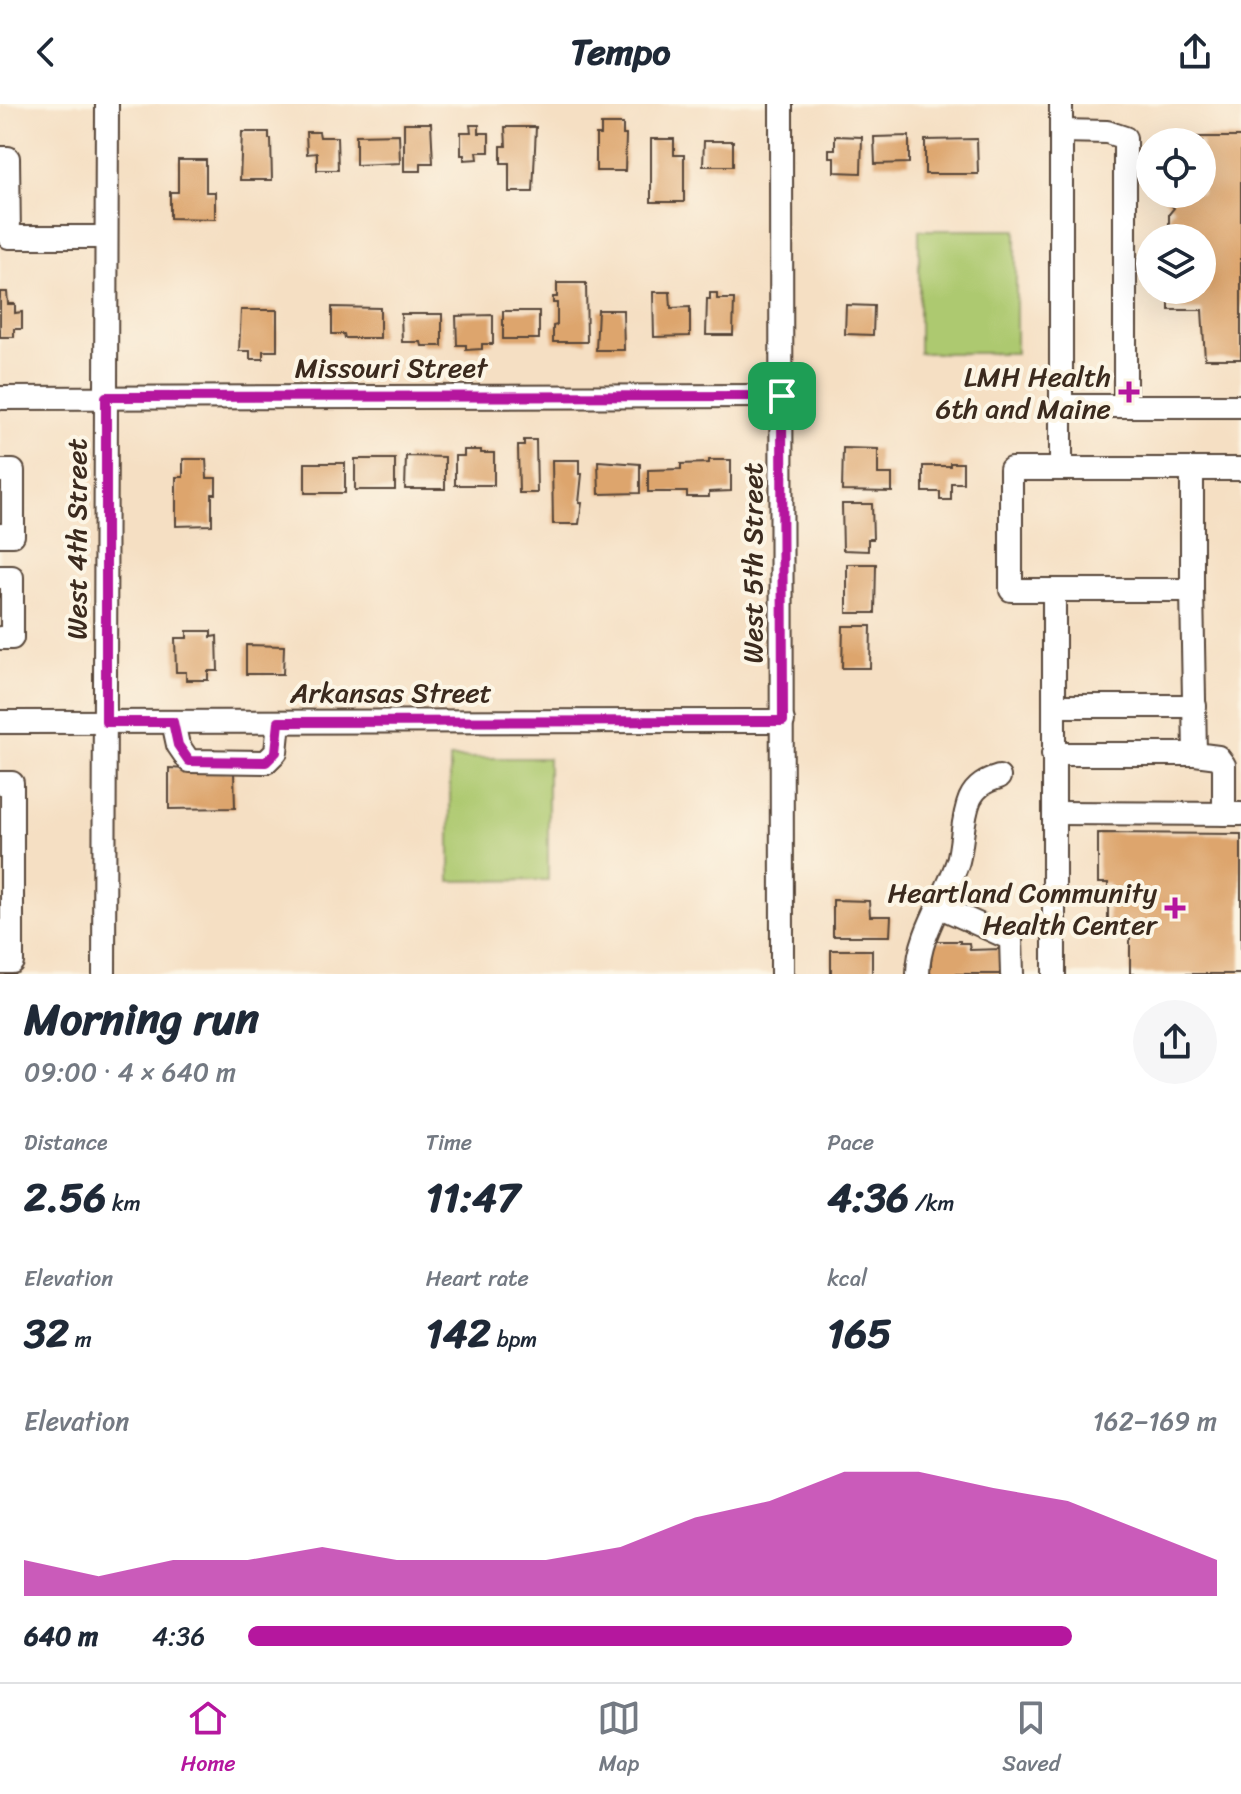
<!DOCTYPE html>
<html lang="en">
<head>
<meta charset="utf-8">
<style>
	:root { --surface:#fff; --page:#f6f6f7; --text:#1f2937; --muted:#747a83; --line:#e0e1e3; --accent:#b5179e }
	body { margin:0; font-family:Sriracha,sans-serif; background:var(--page); color:var(--text); height:100vh; display:flex; flex-direction:column; font-size:30px; white-space:nowrap }
	* { box-sizing:border-box; margin:0 }
	p { font-size:26px; color:var(--muted) }
	.icon { flex:none; width:44px; height:44px; fill:none; stroke:currentColor; stroke-width:2; stroke-linecap:round; stroke-linejoin:round }
	.map { position:relative; height:870px; overflow:hidden }
	.sheet { display:flex; flex-direction:column; background:var(--surface); flex:1 }
	.sheet>* { flex:none }
	.controls { position:absolute; left:1136px; top:24px; display:grid; gap:16px }
	.controls a { display:grid; place-items:center; width:80px; height:80px; border-radius:50%; background:var(--surface); box-shadow:0 8px 32px #0002; font-size:40px }
	.pin { position:absolute; display:grid; place-items:center; width:68px; height:68px; color:#fff; margin:-34px; border-radius:16px; box-shadow:0 4px 12px #0006 }
	.round { display:grid; place-items:center; flex:none; width:84px; height:84px; border-radius:42px; background:var(--page) }
	.head { display:flex; align-items:center; justify-content:space-between; height:136px; padding:0 24px }
	h1 { font-size:44px; font-weight:800; line-height:60px }
	.figures { display:grid; grid-template-columns:repeat(3,1fr); gap:12px; height:136px; padding:8px 24px }
	.figures div { display:grid; align-content:center }
	.figures b { font-size:40px; font-weight:800 }
	.figures small { font-size:22px; font-weight:400 }
	.figures p { font-size:22px }
	.chart { height:224px; padding:16px 24px }
	.chart p { display:flex; justify-content:space-between }
	.chart svg { width:100%; height:144px; margin-top:8px; fill:var(--accent); opacity:.7 }
	ul { padding:0 24px; list-style:none; font-size:26px }
	li { display:grid; grid-template-columns:128px 96px 1fr; align-items:center; height:60px }
	li i { height:20px; border-radius:10px; background:var(--accent) }
	header { display:flex; justify-content:space-between; align-items:center; height:104px; padding:0 24px; background:var(--surface); font-size:36px; font-weight:800 }
	.tabs { display:flex; justify-content:space-around; align-items:center; height:112px; border-top:2px solid var(--line); background:var(--surface); font-size:22px; color:var(--muted) }
	.tabs a { display:grid; justify-items:center; gap:4px }
	.tabs .active { color:var(--accent) }
	.map>svg:first-child { display:block }
	.green { fill:#adc970; stroke:#747a47; stroke-width:2 }
	.building { fill:#dda56d }
	.lines { fill:none; stroke-linecap:round; stroke-linejoin:round }
	.minor-casing { stroke:#574537; stroke-width:26 }
	.minor { stroke:#fff; stroke-width:22 }
	.route-casing { stroke:#fff; stroke-width:16 }
	.route { stroke:#b5179e; stroke-width:10 }
	.poi-dot { fill:#b5179e; stroke:#fcf5e5; stroke-width:3 }
	.labels { text-anchor:middle; dominant-baseline:central; stroke-width:8; stroke-linejoin:round; paint-order:stroke }
	.street-label { font-size:28px; fill:#3b2a1e; stroke:#fcf5e5 }
	.poi-label { font-size:28px; fill:#3b2a1e; stroke:#fcf5e5; text-anchor:end }
</style>
</head>
<body>
<header><svg class="icon" aria-label="back" viewBox="0 0 24 24"><path d="M15 5l-7 7 7 7"/></svg>Tempo<svg class="icon" aria-label="share" viewBox="0 0 24 24"><path d="M12 15V3M7 8l5-5 5 5M5 13v7h14v-7"/></svg></header>
<div class="map">
<svg width="1241" height="870" viewBox="0 0 1241 870">
	<rect width="100%" height="100%" fill="#fcf5e5"/>
	<filter id="ink" filterUnits="userSpaceOnUse"><feTurbulence type="fractalNoise" baseFrequency=".0125" numOctaves="2"/><feDisplacementMap in="SourceGraphic" scale="16" xChannelSelector="R" yChannelSelector="G"/><feConvolveMatrix kernelMatrix="1 2 1 2 8 2 1 2 1" color-interpolation-filters="sRGB"/></filter>
	<filter id="wash" filterUnits="userSpaceOnUse"><feTurbulence type="fractalNoise" baseFrequency=".006" numOctaves="4" result="noise"/><feDisplacementMap in="SourceGraphic" scale="32" xChannelSelector="R" yChannelSelector="G"/><feGaussianBlur stdDeviation="1.8" result="paint"/><feColorMatrix in="noise" values="0 0 0 0 0 0 0 0 0 0 0 0 0 0 0 0 0 1.4 0 .05"/><feComposite in="paint" operator="in"/></filter>
	<g filter="url(#wash)">
		<rect width="100%" height="100%" fill="#f5dfc3"/>
		<g class="green">
			<rect x="919" y="126" width="97" height="123"/>
			<path d="M450,654H548V776L450,777Z"/>
		</g>
		<g id="blocks">
			<g class="building">
				<path d="M404,19H431L433,59H421V67H404Z"/>
				<path d="M601,20H623V31H626L625,67H596V31H601Z"/>
				<path d="M470,21H479V29H489V48H477L478,55L464,56V51H461V28H471Z"/>
				<path d="M505,23H536L533,88H509V59H501V42H506Z"/>
				<path d="M242,28H269V35H271L272,76H240Z"/>
				<path d="M306,28H319L320,33H337L338,66H317V49L307,50Z"/>
				<path d="M399,30L400,59L356,61V31Z"/>
				<path d="M835,32L862,33L861,69L834,68V53H829V45H835Z"/>
				<path d="M909,32V59L875,60L874,33Z"/>
				<path d="M1169,33H1241V255H1205L1202,206H1169V186H1202V134H1169V110L1174,104L1160,90H1202V38H1169Z"/>
				<path d="M651,35H674V51H684V98H651Z"/>
				<path d="M977,35L978,70H925V36Z"/>
				<path d="M704,37H733V62H703Z"/>
				<path d="M178,56H206V88H215V115L170,114V88H178Z"/>
				<path d="M557,179H586L587,238H553V222L557,221V199H553V193H557Z"/>
				<path d="M0,188H7L8,200H15V209L22,208V225H14V233H0Z"/>
				<path d="M653,188H670L671,204L690,203V232L654,233Z"/>
				<path d="M710,189H717V195H734L733,231H706L707,195H710Z"/>
				<path d="M846,201L874,202L873,231L845,230Z"/>
				<path d="M332,203L380,204V234H345L344,230H332Z"/>
				<path d="M241,206H277V247H263V255H250V247H239Z"/>
				<path d="M598,206H623L624,246H596Z"/>
				<rect x="503" y="207" width="36" height="28"/>
				<path d="M401,210H442V242H422L421,238H402Z"/>
				<path d="M493,211V240H482V245L466,246V241H457L456,212Z"/>
				<path d="M524,336H536L537,389H519L518,342H524Z"/>
				<path d="M843,344L878,345V370H892V388L842,387Z"/>
				<path d="M464,346H481V349H494V381H455V352H464Z"/>
				<path d="M406,352L445,353V385H405Z"/>
				<path d="M183,355H206L207,374H216V390H212V421L176,422V373H183Z"/>
				<rect x="355" y="355" width="40" height="31"/>
				<path d="M552,356H579V370H582L579,399H582L579,420H553Z"/>
				<path d="M709,356H731V387L709,388V393H687V388H648V366L681,365V360L709,359Z"/>
				<path d="M598,357L640,360V389L599,390Z"/>
				<rect x="305" y="359" width="40" height="30"/>
				<path d="M950,359H963V379H951V396H940V388H923V362H950Z"/>
				<path d="M842,400H872L873,435H868V447L843,446Z"/>
				<path d="M847,460H876L875,509H847Z"/>
				<path d="M843,522H871L870,564H842Z"/>
				<path d="M187,527H211V533L217,532L218,567H208V576H186V568H176L175,534H187Z"/>
				<path d="M246,541L284,542L283,570H246Z"/>
				<path d="M169,664L234,668L235,704L169,705Z"/>
				<path d="M1098,729L1241,730V870H1130V830H1108V779H1098Z"/>
				<path d="M833,796L869,797L870,812H891L890,832H833Z"/>
				<path d="M931,837H960V839H969L970,846L1001,845L1002,870H924V864H931Z"/>
				<rect x="831" y="846" width="41" height="24"/>
			</g>
		</g>
	</g>
	<g filter="url(#ink)">
		<use href="#blocks" fill-opacity="0" stroke="#574537" stroke-width="2"/>
		<g class="lines">
			<defs>
				<g id="minor">
					<path d="M781,0L782,870"/>
					<path d="M1061,0V365"/>
					<path d="M1061,27L1107,28L1125,34V302"/>
					<path d="M0,54H8L9,133H106"/>
					<path d="M0,294L782,292"/>
					<path d="M1061,302H1241"/>
					<path d="M1192,365V486H1011V365H1241"/>
					<path d="M0,367H13V431H0"/>
					<path d="M0,473H12V534H0"/>
					<path d="M1192,486L1195,650"/>
					<path d="M1054,602H1195"/>
					<path d="M0,618L783,617"/>
					<path d="M173,618L178,641L189,657L266,658L276,648L279,618"/>
					<path d="M1053,650H1195L1218,653L1224,661V710"/>
					<path d="M0,679H12V858H0"/>
					<path d="M1054,709L1241,710"/>
					<path d="M938,802L1011,835L1012,870"/>
					<path d="M104,870L107,0"/>
					<path d="M918,870C918,830 946,794 958,757C963,738 962,714 970,695C976,682 986,677 999,673"/>
					<path d="M1054,870V486"/>
				</g>
			</defs>
			<use href="#minor" class="minor-casing"/>
			<use href="#minor" class="minor"/>
		</g>
	</g>
	<g class="lines" filter="url(#ink)">
		<defs>
			<path id="route" d="M782,292L783,617L279,618L276,648L266,658L189,657L178,641L173,618H106V293Z"/>
		</defs>
		<use href="#route" class="route-casing"/>
		<use href="#route" class="route"/>
	</g>
	<g class="poi-dot">
		<path d="M1125 276h8v8h8v8h-8v8h-8v-8h-8v-8h8z"/>
		<path d="M1171 792h8v8h8v8h-8v8h-8v-8h-8v-8h8z"/>
	</g>
	<g class="labels">
		<g class="street-label">
			<text x="391" y="263">Missouri Street</text>
			<text transform="translate(76 435) rotate(-90)">West 4th Street</text>
			<text transform="translate(752 459) rotate(-90)">West 5th Street</text>
			<text x="391" y="588">Arkansas Street</text>
		</g>
		<g class="poi-label">
			<text x="1111" y="272">LMH Health<tspan x="1111" dy="32">6th and Maine</tspan></text>
			<text x="1157" y="788">Heartland Community<tspan x="1157" dy="32">Health Center</tspan></text>
		</g>
	</g>
</svg>
<div class="controls">
<a><svg class="icon" aria-label="locate" viewBox="0 0 24 24"><circle cx="12" cy="12" r="6"/><path d="M12 2v4M12 18v4M2 12h4M18 12h4"/></svg></a>
<a><svg class="icon" aria-label="layers" viewBox="0 0 24 24"><path d="M12 4l9 5-9 5-9-5zM3 14l9 5 9-5"/></svg></a>
</div>
<div class="pin" style="left:782px;top:292px;background:#1e9e55"><svg class="icon" aria-label="arrive" viewBox="0 0 24 24"><path d="M6 21V4h12l-3 4 3 4H6"/></svg></div>
</div>
<section class="sheet">
<div class="head"><div><h1>Morning run</h1><p>09:00 · 4 × 640 m</p></div><a class="round"><svg class="icon" aria-label="share" viewBox="0 0 24 24"><path d="M12 15V3M7 8l5-5 5 5M5 13v7h14v-7"/></svg></a></div>
<div class="figures">
<div><p>Distance</p><b>2.56<small> km</small></b></div>
<div><p>Time</p><b>11:47</b></div>
<div><p>Pace</p><b>4:36<small> /km</small></b></div>
</div>
<div class="figures">
<div><p>Elevation</p><b>32<small> m</small></b></div>
<div><p>Heart rate</p><b>142<small> bpm</small></b></div>
<div><p>kcal</p><b>165</b></div>
</div>
<div class="chart"><p><span>Elevation</span>162–169 m</p>
<svg viewBox="0 0 160 44" preserveAspectRatio="none"><path d="M0 44V33L10 38L20 33L30 33L40 29L50 33L60 33L70 33L80 29L90 20L100 15L110 6L120 6L130 11L140 15L150 24L160 33V44z"/></svg>
</div>
<ul>
<li><b>640 m</b>4:36<i style="width:85%"></i></li>
</ul>
</section>
<nav class="tabs">
<a class="active"><svg class="icon" aria-label="home" viewBox="0 0 24 24"><path d="M3 11l9-7 9 7M6 9v11h12V9"/></svg>Home</a>
<a><svg class="icon" aria-label="map" viewBox="0 0 24 24"><path d="M3 6l6-2 6 2 6-2v14l-6 2-6-2-6 2zM9 4v14M15 6v14"/></svg>Map</a>
<a><svg class="icon" aria-label="saved" viewBox="0 0 24 24"><path d="M7 4h10v16l-5-4-5 4z"/></svg>Saved</a>
</nav>
</body>
</html>
